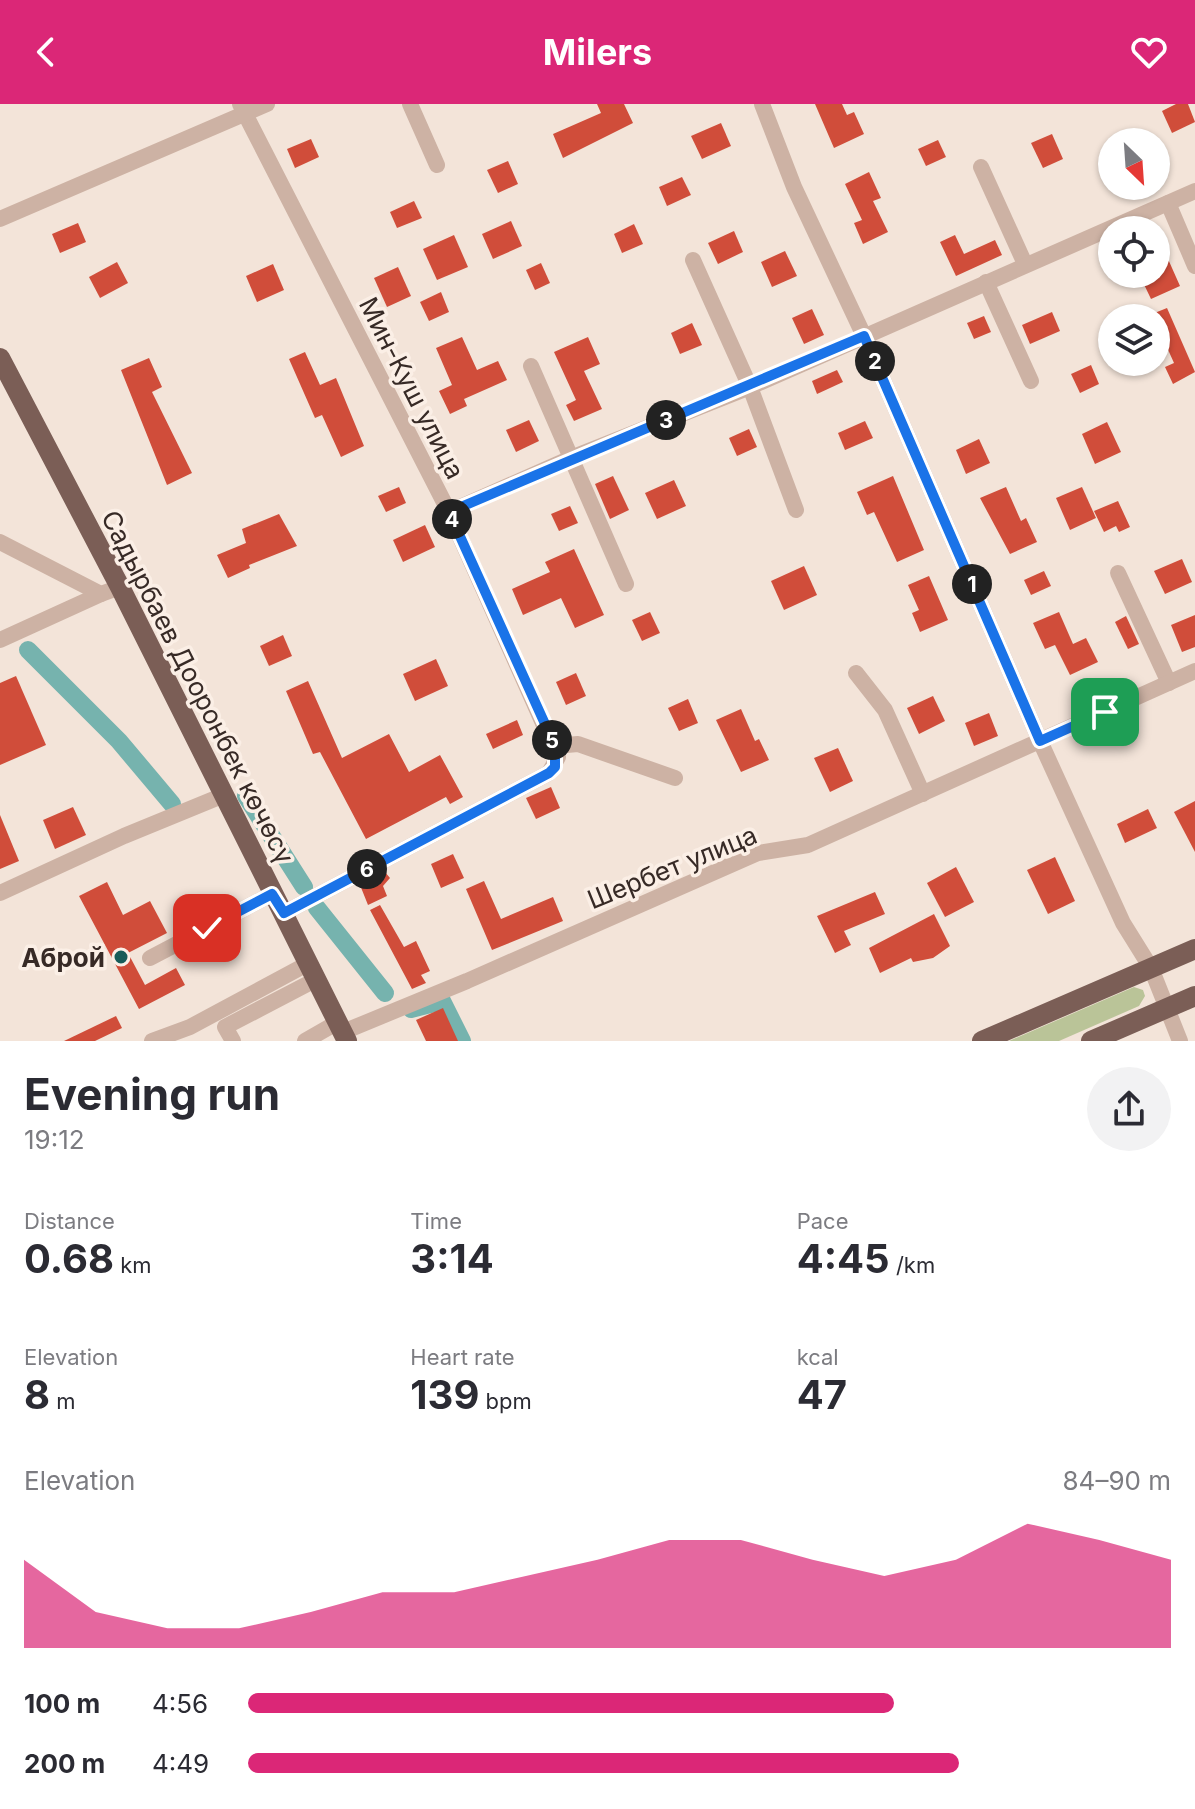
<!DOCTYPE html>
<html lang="en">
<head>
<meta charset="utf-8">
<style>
	:root { --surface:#fff; --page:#f2f2f3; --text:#2b2b33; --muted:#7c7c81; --accent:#db2777 }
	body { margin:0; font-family:Inter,sans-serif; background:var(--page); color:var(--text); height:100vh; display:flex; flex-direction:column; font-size:30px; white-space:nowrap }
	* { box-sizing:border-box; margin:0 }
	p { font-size:26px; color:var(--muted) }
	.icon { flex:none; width:44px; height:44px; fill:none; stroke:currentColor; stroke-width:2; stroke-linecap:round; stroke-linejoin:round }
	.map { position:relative; height:937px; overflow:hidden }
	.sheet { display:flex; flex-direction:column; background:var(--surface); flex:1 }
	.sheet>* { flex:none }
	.needle { width:52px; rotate:155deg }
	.controls { position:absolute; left:1098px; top:24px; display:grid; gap:16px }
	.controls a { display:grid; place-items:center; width:72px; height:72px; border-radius:50%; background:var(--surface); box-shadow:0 2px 6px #0004; font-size:40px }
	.pin { position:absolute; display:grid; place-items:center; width:68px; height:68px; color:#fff; margin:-34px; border-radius:16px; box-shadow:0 4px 12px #0006 }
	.km { position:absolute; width:40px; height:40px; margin:-20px; border-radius:50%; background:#222; color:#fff; font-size:22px; line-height:40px; text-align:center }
	.round { display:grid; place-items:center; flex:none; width:84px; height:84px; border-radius:42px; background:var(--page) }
	.headline { display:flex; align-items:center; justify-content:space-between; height:136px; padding:0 24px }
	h1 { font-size:44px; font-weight:700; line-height:60px }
	.stats { display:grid; grid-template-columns:repeat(3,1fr); gap:12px; height:136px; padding:8px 24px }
	.stats div { display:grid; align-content:center }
	.stats b { font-size:40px; font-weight:700 }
	.stats small { font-size:22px; font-weight:400 }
	.stats p { font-size:22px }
	.chart { height:224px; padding:16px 24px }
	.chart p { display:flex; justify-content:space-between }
	.chart svg { width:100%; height:144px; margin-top:8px; fill:var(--accent); opacity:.7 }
	ul { padding:0 24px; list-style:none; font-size:26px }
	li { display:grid; grid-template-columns:128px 96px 1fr; align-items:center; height:60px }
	li i { height:20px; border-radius:10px; background:var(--accent) }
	header { display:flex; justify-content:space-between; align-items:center; height:104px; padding:0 24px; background:var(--accent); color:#fff; font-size:36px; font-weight:700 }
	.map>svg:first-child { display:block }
	.green { fill:#bac498 }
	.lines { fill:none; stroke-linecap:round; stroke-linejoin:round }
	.canal { stroke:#76b3ae; stroke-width:18 }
	.building { fill:#d04d3a }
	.minor { stroke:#cdb2a4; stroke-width:16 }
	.major { stroke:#7b5e56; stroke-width:20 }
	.route-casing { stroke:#fff; stroke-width:16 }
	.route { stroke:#1a73e8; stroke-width:10 }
	.poi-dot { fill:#185c59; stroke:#fbefe6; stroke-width:3 }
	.labels { text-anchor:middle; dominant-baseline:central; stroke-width:7; stroke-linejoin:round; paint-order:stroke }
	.street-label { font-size:26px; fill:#372a26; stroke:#fbefe6 }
	.poi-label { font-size:26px; font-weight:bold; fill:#372a26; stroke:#fbefe6; text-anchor:end }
</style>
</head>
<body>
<header><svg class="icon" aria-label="back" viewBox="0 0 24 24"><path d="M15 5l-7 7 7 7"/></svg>Milers<svg class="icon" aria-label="heart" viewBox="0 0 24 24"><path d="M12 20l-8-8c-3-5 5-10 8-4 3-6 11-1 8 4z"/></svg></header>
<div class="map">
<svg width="1195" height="937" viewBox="0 0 1195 937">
	<rect width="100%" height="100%" fill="#f3e4d9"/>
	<path class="green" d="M1134,883L1143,886L1145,892L1139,902L1059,937H1009Z"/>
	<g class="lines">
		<g class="canal">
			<path d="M28,546L119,637L172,700"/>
			<path d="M246,692L304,783"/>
			<path d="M317,804L385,889"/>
			<path d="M411,905L442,897L462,937"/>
		</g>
	</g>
	<g class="building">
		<path d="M597,0H624L633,19L563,54L553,30L601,9Z"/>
		<path d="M815,0H842L847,11L854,8L864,30L834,44Z"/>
		<path d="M1176,0H1188L1195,18L1172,29L1162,7Z"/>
		<path d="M721,19L731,42L702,55L691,32Z"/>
		<path d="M1052,30L1063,55L1043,64L1031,39Z"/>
		<path d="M311,35L319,53L295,64L287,45Z"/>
		<path d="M938,36L946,53L926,62L918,45Z"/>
		<path d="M508,57L518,80L498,89L487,66Z"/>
		<path d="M869,68L881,94L873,97L888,128L863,140L854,119L862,116L845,80Z"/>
		<path d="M682,73L691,91L667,102L659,83Z"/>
		<path d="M414,97L422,114L397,124L390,108Z"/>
		<path d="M511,117L522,142L493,155L482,130Z"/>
		<path d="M78,119L86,138L60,149L52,130Z"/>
		<path d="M634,120L643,140L622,149L614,130Z"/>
		<path d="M734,127L743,148L718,160L708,139Z"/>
		<path d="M454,131L468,163L437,176L423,145Z"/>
		<path d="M955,131L964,150L995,136L1002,151L956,172L940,138Z"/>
		<path d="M785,147L797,172L772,183L761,158Z"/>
		<path d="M1168,155L1180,182L1151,195L1139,170H1156V161Z"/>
		<path d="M117,158L128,179L100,194L89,173Z"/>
		<path d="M541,159L550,179L535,186L526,166Z"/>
		<path d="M273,160L284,186L257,198L246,172Z"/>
		<path d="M398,163L411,192L387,203L374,174Z"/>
		<path d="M441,188L449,208L429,217L420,198Z"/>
		<path d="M1167,204L1195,268L1173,280L1165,263L1174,259L1152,210Z"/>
		<path d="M812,205L824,231L804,240L792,214Z"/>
		<path d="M1052,208L1060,227L1030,240L1022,221Z"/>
		<path d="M984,212L991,228L974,235L967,219Z"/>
		<path d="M692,219L702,241L680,250L671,229Z"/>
		<path d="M462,233L477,266L498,257L507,276L464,295L467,302L450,310L439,287L452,281L436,244Z"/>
		<path d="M588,233L600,260L584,267L602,305L574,317L566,301L576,296L554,248Z"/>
		<path d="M305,248L320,281L336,274L364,342L341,353L322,311L315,314L289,255Z"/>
		<path d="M149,254L162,283L152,288L192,369L167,381L121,266Z"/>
		<path d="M1091,261L1099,280L1080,289L1071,270Z"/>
		<path d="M837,266L843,278L817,290L812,277Z"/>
		<path d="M529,316L539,337L516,348L506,326Z"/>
		<path d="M865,317L873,334L845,346L838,329Z"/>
		<path d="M1107,318L1121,348L1095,360L1082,330Z"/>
		<path d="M749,325L757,343L737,352L729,334Z"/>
		<path d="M979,335L990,359L966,370L956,346Z"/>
		<path d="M613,372L629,406L610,415L595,380Z"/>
		<path d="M893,372L924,446L897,458L874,408L867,411L857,388Z"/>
		<path d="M674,376L686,402L657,415L645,389Z"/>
		<path d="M399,383L406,399L386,408L378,392Z"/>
		<path d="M1006,383L1021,417L1026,414L1037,438L1010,450L980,394Z"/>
		<path d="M1082,383L1096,414L1070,426L1056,394Z"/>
		<path d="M1118,397L1130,423L1119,428L1116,422L1104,428L1094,407Z"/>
		<path d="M570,402L578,419L559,427L551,410Z"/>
		<path d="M279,410L297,442L249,461L250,464L228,474L217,451L246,439L242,425Z"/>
		<path d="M425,421L435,443L403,458L393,436Z"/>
		<path d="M574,445L604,511L575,524L561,494L523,511L512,485L550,468L545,458Z"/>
		<path d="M1182,455L1192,478L1165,490L1154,467Z"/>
		<path d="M804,462L817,491L784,506L771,477Z"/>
		<path d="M1044,467L1051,482L1031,491L1024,476Z"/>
		<path d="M929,472L948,516L920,528L912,509L919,506L908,481Z"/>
		<path d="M650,508L660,529L642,537L632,516Z"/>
		<path d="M1059,508L1073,540L1086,534L1098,558L1070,571L1055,541L1045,545L1033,519Z"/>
		<path d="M1195,511V543L1182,548L1171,521Z"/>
		<path d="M1126,512L1139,540L1128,545L1115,518Z"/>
		<path d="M283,531L292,552L269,562L260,542Z"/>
		<path d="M436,555L448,582L415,597L403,570Z"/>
		<path d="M576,569L586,592L566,601L556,578Z"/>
		<path d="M16,572L46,641L0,661V579Z"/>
		<path d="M308,577L342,654L389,630L409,668L440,651L463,693L450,700L446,693L366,735L320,648L313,650L286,587Z"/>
		<path d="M933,592L945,617L919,630L907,604Z"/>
		<path d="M688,595L698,619L679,627L668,604Z"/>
		<path d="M741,605L755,637L759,635L769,656L741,668L716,616Z"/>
		<path d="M989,609L998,632L974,642L965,619Z"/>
		<path d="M517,616L523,631L493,645L486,630Z"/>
		<path d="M838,644L853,677L830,688L814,654Z"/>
		<path d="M551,683L560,704L536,715L526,694Z"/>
		<path d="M1195,697V748L1174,708Z"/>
		<path d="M73,703L86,731L55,745L43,716Z"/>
		<path d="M1148,705L1157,724L1125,739L1117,720Z"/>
		<path d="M0,711L19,757L0,765Z"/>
		<path d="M453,750L464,774L441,784L431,760Z"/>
		<path d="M1055,753L1075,797L1048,810L1027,766Z"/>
		<path d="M956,763L974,798L945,813L927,779Z"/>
		<path d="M385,768L390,774L383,782L387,792L368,801L360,781Z"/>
		<path d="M484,777L501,815L553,793L563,817L492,846L466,785Z"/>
		<path d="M107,778L123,811L150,797L167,829L128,849L145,881L176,864L185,881L139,905L79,792Z"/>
		<path d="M875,788L885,810L844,827L851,841L835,849L817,812Z"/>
		<path d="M380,801L404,843L416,837L430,867L421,871L426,879L412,885L370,806Z"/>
		<path d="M934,810L950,842L933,854L913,858L911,854L880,869L869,844Z"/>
		<path d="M443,904L458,937H426L416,916Z"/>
		<path d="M116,912L122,924L95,937H64Z"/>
	</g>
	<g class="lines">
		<g class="minor">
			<path d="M240,0L449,408L558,653L549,669L284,809"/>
			<path d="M410,0L437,61"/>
			<path d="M762,0L794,83L864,232L1040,637L1123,819L1151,864L1180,937"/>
			<path d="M981,63L1025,160"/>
			<path d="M1168,99L1195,162"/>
			<path d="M0,115L267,0"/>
			<path d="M693,156L750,283L796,406"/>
			<path d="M986,178L1031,277"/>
			<path d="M531,262L626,480"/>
			<path d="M449,408L571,354L750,283L1195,87"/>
			<path d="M0,438L101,490L120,483"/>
			<path d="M1118,469L1169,579"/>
			<path d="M0,536L101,490"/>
			<path d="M856,569L885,606L923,690"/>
			<path d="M555,642L578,640L675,674"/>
			<path d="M0,789L124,732L224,691"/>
			<path d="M150,854L272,790"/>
			<path d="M343,928L467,877L758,749L808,741L1195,567"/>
			<path d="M152,937L190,923L309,859"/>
			<path d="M233,937L225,923L317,875"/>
			<path d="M305,937L338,918"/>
		</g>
		<g class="major">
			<path d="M0,254L120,483L347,937"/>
			<path d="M982,937L1195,845"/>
			<path d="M1091,937L1195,892"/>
		</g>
	</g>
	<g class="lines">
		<defs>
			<path id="route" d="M207,824L272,790L284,809L549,669L555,663V642L449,408L864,232L1040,637L1105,608"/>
		</defs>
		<use href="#route" class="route-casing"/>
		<use href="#route" class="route"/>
	</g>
	<circle class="poi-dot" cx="121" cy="853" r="8"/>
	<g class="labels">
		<g class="street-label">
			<text transform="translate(412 284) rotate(63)">Мин-Куш улица</text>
			<text transform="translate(198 583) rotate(63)">Садырбаев Дооронбек көчөсү</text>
			<text transform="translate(672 763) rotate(-22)">Шербет улица</text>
		</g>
		<g class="poi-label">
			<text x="105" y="853">Аброй</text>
		</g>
	</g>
</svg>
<div class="controls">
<a><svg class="needle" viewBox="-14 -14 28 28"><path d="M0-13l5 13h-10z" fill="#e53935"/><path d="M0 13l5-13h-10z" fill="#7c7c81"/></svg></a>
<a><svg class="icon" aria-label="locate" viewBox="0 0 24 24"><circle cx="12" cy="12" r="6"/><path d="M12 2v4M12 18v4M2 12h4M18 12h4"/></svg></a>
<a><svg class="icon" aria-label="layers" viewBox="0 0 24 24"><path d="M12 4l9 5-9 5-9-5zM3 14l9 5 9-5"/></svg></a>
</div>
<div class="pin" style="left:1105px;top:608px;background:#1e9e55"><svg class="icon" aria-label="arrive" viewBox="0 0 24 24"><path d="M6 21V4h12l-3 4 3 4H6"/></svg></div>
<div class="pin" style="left:207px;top:824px;background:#d93025"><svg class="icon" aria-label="check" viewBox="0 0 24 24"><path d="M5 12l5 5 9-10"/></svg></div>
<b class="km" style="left:972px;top:480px">1</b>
<b class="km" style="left:875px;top:257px">2</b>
<b class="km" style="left:666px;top:316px">3</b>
<b class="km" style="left:452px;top:415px">4</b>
<b class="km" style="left:552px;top:636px">5</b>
<b class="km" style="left:367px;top:765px">6</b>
</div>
<section class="sheet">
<div class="headline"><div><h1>Evening run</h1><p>19:12</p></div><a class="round"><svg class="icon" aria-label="share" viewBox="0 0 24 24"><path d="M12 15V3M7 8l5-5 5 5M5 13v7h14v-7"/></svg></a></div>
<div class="stats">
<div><p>Distance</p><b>0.68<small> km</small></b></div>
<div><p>Time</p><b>3:14</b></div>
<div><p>Pace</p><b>4:45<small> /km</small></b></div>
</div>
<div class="stats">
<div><p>Elevation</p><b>8<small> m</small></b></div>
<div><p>Heart rate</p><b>139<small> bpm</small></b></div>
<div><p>kcal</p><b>47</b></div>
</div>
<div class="chart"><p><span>Elevation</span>84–90 m</p>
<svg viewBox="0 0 160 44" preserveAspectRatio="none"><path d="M0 44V17L10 33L20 38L30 38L40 33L50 27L60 27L70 22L80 17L90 11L100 11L110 17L120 22L130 17L140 6L150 11L160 17V44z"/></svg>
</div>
<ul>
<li><b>100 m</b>4:56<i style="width:70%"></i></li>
<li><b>200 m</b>4:49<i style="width:77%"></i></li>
</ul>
</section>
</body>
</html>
